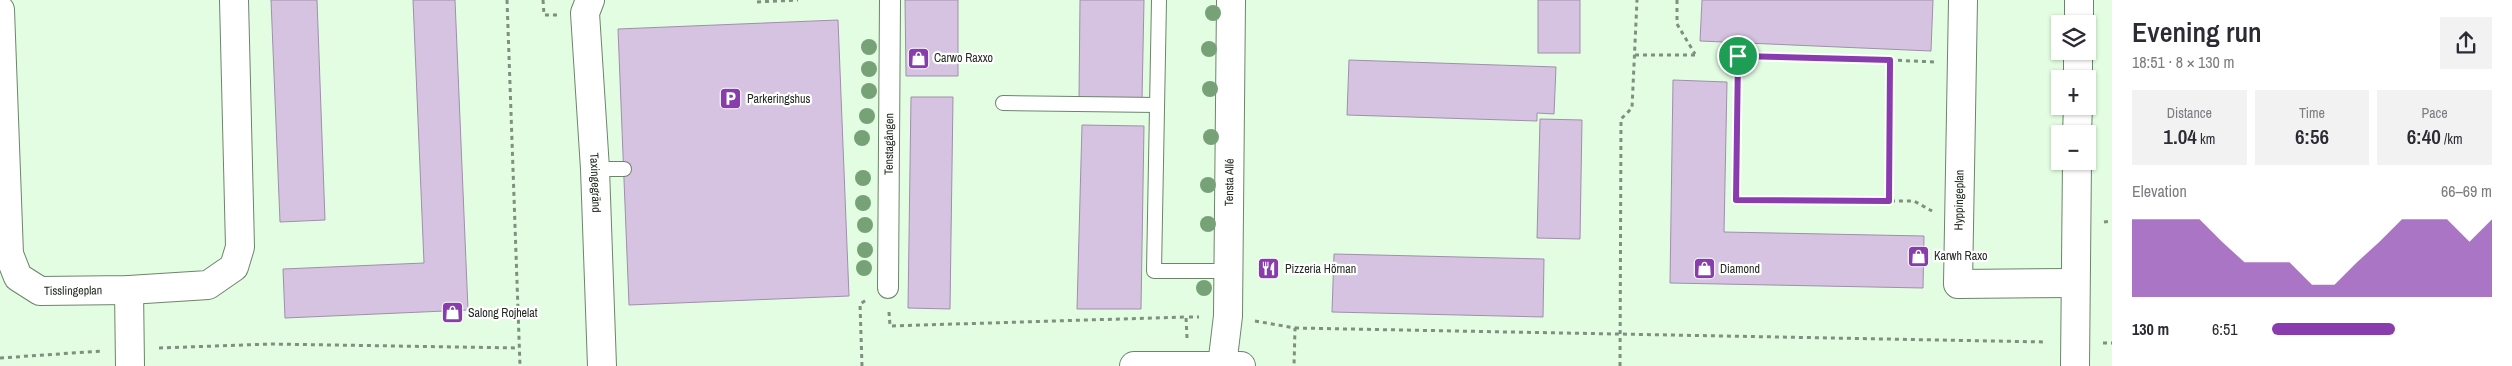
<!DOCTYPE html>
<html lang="en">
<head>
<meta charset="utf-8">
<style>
	:root { --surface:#fff; --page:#f2f2f3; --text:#2b2b33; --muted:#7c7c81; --accent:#883cad }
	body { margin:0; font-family:"Archivo Narrow",sans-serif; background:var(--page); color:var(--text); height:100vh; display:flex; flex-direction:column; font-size:19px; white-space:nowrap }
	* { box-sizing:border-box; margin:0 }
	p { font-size:16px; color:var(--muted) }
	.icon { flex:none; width:28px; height:28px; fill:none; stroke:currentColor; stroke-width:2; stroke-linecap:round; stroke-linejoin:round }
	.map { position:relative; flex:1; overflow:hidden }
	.side { display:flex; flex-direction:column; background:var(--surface); width:400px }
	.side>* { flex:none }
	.tools { position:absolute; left:2051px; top:15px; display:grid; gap:10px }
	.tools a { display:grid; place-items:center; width:45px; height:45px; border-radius:0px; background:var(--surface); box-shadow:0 1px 4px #0004; font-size:25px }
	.pin { position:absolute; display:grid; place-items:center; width:42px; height:42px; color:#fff; margin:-21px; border:2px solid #fff; border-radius:50%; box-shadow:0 1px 5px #0007 }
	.round { display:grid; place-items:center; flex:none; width:52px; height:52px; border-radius:0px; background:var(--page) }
	.headline { display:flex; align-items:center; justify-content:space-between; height:85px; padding:0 20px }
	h1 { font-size:28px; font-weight:600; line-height:38px }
	.metrics { display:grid; grid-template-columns:repeat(3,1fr); gap:8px; height:85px; padding:5px 20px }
	.metrics div { display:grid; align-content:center; border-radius:0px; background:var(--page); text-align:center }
	.metrics b { font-size:21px; font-weight:600 }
	.metrics small { font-size:14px; font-weight:400 }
	.metrics p { font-size:14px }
	.chart { height:140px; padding:10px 20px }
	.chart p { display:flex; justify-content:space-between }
	.chart svg { width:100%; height:90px; margin-top:5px; fill:var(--accent); opacity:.7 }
	ul { padding:0 20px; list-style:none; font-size:16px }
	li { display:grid; grid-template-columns:80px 60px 1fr; align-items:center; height:38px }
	li i { height:12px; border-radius:6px; background:var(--accent) }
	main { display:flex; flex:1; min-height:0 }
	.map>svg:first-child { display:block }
	.building { fill:#d5c3e1; stroke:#a08faa }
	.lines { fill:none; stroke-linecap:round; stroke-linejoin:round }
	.service-casing { stroke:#6d846c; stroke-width:16 }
	.pedestrian-casing { stroke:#6d846c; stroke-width:22 }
	.minor-casing { stroke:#6d846c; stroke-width:30 }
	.tertiary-casing { stroke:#6d846c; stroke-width:30 }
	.path { stroke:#7f907e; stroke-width:3; stroke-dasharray:4 4; stroke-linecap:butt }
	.service { stroke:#fff; stroke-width:14 }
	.pedestrian { stroke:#fff; stroke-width:20 }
	.minor { stroke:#fff; stroke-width:28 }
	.tertiary { stroke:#fff; stroke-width:28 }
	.tree { fill:#77a277 }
	.route-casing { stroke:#fff; stroke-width:10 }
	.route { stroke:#883cad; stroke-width:6 }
	.labels { text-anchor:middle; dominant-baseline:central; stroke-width:4.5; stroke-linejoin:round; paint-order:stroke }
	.poi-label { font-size:12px; fill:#222b21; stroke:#fff; text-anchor:start }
	.street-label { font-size:12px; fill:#222b21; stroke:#fff }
</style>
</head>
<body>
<main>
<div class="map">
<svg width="2112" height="366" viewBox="0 0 2112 366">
	<rect width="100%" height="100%" fill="#e3fde2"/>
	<g class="building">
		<path d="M271,0H317L325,220L280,222Z"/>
		<path d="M413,0H455L468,310L285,318L283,269L424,263Z"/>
		<path d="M905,0H958V76H906Z"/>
		<path d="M1080,0H1144L1142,100L1079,98Z"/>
		<rect x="1538" y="0" width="42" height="53"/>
		<path d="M1702,0H1933L1931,51L1700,41Z"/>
		<path d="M838,20L849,296L629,305L618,29Z"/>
		<path d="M1349,60L1556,67L1554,114L1537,113V121L1347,115Z"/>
		<path d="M1673,80L1727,82L1724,232L1924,236L1923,288L1670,283Z"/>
		<path d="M911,97H953L950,309L908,308Z"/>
		<path d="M1540,119L1582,120L1580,239L1537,238Z"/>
		<path d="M1082,125L1144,126L1141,309H1077Z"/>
		<path d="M1334,254L1544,259L1543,317L1332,312Z"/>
	</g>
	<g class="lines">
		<defs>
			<g id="service">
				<path d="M1159,0L1154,271H1227"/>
				<path d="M1003,103L1157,105"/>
				<path d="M595,169H624"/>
			</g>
			<g id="pedestrian">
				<path id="s1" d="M888,288L890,0"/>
			</g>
			<g id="minor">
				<path id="s2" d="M590,0L585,13L595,169L602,366"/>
				<path d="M1963,0L1958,284L2075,283"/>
				<path id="s3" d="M0,10L9,254L18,277L40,291L129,290L208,285L234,267L240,247L234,0"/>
				<path d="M2079,24V0"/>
				<path d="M2078,79V51"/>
				<path d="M2077,134L2078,106"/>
				<path d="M129,290L130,366"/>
				<path id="s4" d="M1222,366L1228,316L1231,0"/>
				<path d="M2075,366L2077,161"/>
			</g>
			<path id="tertiary" d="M1134,366H1241"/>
		</defs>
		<use href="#service" class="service-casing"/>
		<use href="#pedestrian" class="pedestrian-casing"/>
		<use href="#minor" class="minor-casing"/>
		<use href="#tertiary" class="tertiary-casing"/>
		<g class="path">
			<path d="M507,0L520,366"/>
			<path d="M543,0L544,15H558"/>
			<path d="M1677,0V24L1695,54"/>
			<path d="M757,2L798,0"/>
			<path d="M1635,55H1696"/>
			<path d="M1890,60L1935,62"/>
			<path d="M1889,201L1890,60L1738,56L1736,200L1889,201H1914L1932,211"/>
			<path d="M2104,222L2112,221"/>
			<path d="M889,312L890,326L1186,317"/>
			<path d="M1255,321L1295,328L1294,366"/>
			<path d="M1295,328L2046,342"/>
			<path d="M1187,338L1186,317H1199"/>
			<path d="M2103,343H2112"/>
			<path d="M159,348L271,344L519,348"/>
			<path d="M0,358L102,351"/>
			<path d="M862,366L860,304L868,299"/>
			<path d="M1620,366L1621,119L1632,108L1637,0"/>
		</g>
		<use href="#service" class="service"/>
		<use href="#pedestrian" class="pedestrian"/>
		<use href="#minor" class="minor"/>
		<use href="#tertiary" class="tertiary"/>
	</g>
	<g class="tree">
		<circle cx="1213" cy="13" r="8"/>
		<circle cx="869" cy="47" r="8"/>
		<circle cx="1209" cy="49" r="8"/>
		<circle cx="869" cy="69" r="8"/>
		<circle cx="1210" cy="89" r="8"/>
		<circle cx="869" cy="91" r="8"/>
		<circle cx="867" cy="116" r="8"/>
		<circle cx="1211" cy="137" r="8"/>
		<circle cx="862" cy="138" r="8"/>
		<circle cx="863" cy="178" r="8"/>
		<circle cx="1208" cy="185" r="8"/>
		<circle cx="863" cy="203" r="8"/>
		<circle cx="1208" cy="224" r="8"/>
		<circle cx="865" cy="225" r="8"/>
		<circle cx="865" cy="250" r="8"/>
		<circle cx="864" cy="268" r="8"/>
		<circle cx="1204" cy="288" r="8"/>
	</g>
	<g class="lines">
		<defs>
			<path id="route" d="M1738,56L1890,60L1889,201L1736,200Z"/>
		</defs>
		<use href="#route" class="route-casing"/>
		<use href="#route" class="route"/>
	</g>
	<defs>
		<symbol id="shop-square" viewBox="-11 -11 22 22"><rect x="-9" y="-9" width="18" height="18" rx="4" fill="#883cad" stroke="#fff"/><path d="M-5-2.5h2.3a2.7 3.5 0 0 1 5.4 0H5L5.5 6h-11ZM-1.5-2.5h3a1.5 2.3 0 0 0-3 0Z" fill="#fff"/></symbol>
		<symbol id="parking-square" viewBox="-11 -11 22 22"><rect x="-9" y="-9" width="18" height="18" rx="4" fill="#883cad" stroke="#fff"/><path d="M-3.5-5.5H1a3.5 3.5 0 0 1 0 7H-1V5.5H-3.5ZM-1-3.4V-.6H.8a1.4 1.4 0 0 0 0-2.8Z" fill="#fff"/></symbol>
		<symbol id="restaurant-square" viewBox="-11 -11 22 22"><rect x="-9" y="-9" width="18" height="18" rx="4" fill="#883cad" stroke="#fff"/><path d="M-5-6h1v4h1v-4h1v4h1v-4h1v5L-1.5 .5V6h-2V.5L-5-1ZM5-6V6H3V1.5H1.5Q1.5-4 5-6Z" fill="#fff"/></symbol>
	</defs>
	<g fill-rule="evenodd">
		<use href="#shop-square" x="906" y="46" width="25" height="25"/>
		<use href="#parking-square" x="718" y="86" width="25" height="25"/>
		<use href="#shop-square" x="1906" y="244" width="25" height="25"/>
		<use href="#restaurant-square" x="1256" y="256" width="25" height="25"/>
		<use href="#shop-square" x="1692" y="256" width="25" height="25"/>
		<use href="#shop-square" x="440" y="300" width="25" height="25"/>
	</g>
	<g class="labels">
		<g class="poi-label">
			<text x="934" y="58">Carwo Raxxo</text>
			<text x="747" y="99">Parkeringshus</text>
			<text x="1934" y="256">Karwh Raxo</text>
			<text x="1285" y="269">Pizzeria Hörnan</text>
			<text x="1720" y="269">Diamond</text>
			<text x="468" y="313">Salong Rojhelat</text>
		</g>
		<g class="street-label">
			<text stroke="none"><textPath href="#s1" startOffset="144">Tenstagången</textPath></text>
			<text stroke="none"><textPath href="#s2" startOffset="184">Taxingegränd</textPath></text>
			<text stroke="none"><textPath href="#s4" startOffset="184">Tensta Allé</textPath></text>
			<text transform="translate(1959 200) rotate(-89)">Hyppingeplan</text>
			<text stroke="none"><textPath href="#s3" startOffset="328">Tisslingeplan</textPath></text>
		</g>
	</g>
</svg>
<div class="tools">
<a><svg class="icon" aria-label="layers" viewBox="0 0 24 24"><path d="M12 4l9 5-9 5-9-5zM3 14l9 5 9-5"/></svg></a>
<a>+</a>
<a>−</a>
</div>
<div class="pin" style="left:1738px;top:56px;background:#1e9e55"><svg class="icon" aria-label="arrive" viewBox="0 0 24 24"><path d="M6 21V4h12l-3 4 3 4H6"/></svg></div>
</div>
<section class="side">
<div class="headline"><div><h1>Evening run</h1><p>18:51 · 8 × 130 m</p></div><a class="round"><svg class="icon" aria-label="share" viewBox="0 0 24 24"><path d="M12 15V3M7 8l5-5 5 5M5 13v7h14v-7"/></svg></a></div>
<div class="metrics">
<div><p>Distance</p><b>1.04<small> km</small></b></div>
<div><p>Time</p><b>6:56</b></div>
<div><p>Pace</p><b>6:40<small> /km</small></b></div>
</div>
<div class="chart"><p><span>Elevation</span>66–69 m</p>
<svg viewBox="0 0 160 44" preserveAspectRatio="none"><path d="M0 44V6L10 6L20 6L30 6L40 17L50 27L60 27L70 27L80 38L90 38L100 27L110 17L120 6L130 6L140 6L150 17L160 6V44z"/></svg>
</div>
<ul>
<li><b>130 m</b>6:51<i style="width:56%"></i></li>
</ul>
</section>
</main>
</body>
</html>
